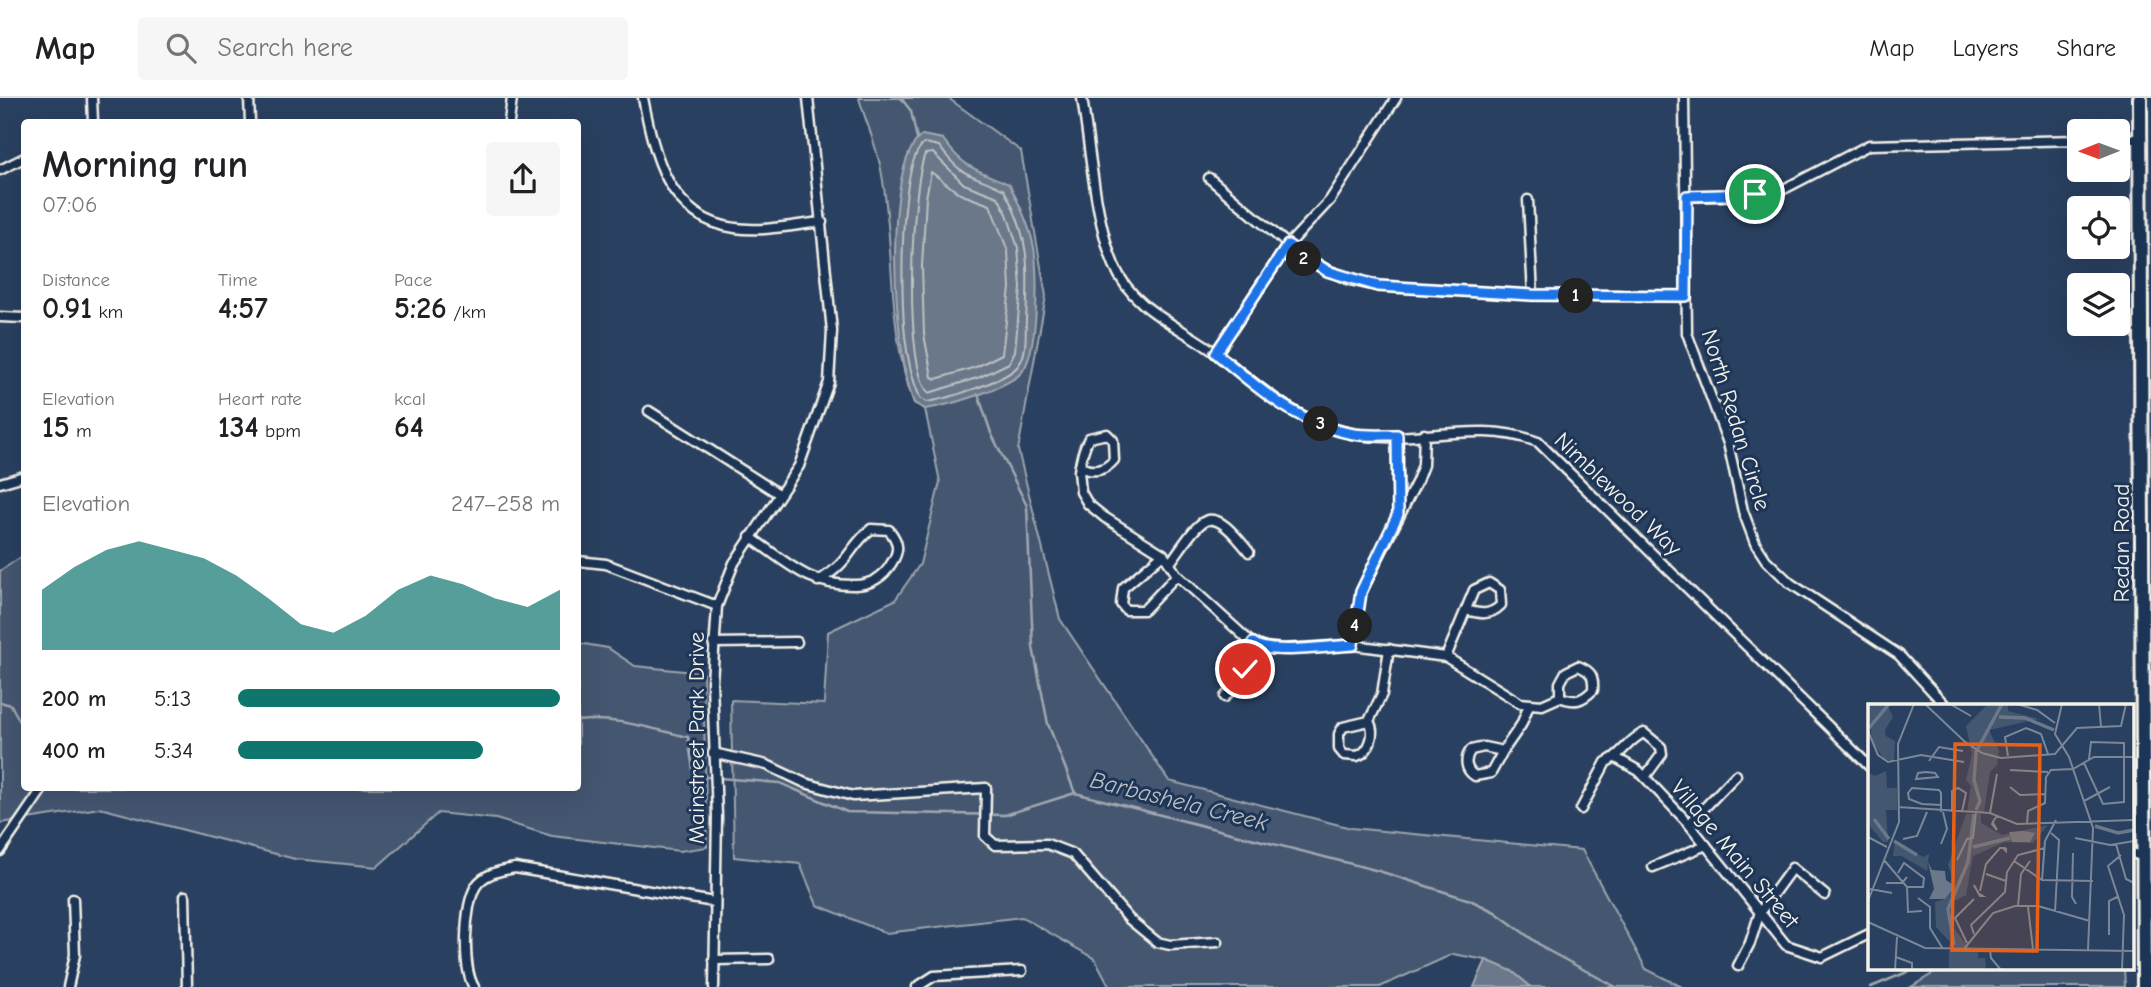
<!DOCTYPE html>
<html lang="en">
<head>
<meta charset="utf-8">
<style>
	:root { --surface:#fff; --page:#f6f6f6; --text:#202124; --muted:#757577; --line:#e0e0e0; --accent:#0f766e }
	body { margin:0; font-family:"Comic Neue",sans-serif; background:var(--page); color:var(--text); height:100vh; display:flex; flex-direction:column; font-size:26px; white-space:nowrap }
	* { box-sizing:border-box; margin:0 }
	p { font-size:23px; color:var(--muted) }
	.icon { flex:none; width:38px; height:38px; fill:none; stroke:currentColor; stroke-width:2; stroke-linecap:round; stroke-linejoin:round }
	.map { position:relative; flex:1; overflow:hidden }
	.side { position:absolute; left:21px; top:21px; width:560px; height:672px; display:flex; flex-direction:column; background:var(--surface); border-radius:7px; box-shadow:0 7px 28px #0002 }
	.side>* { flex:none }
	.needle { width:46px; rotate:269deg }
	.buttons { position:absolute; left:2067px; top:21px; display:grid; gap:14px }
	.buttons a { display:grid; place-items:center; width:63px; height:63px; border-radius:7px; background:var(--surface); box-shadow:0 7px 28px #0002; font-size:35px }
	.pin { position:absolute; display:grid; place-items:center; width:60px; height:60px; color:#fff; margin:-30px; border:4px solid #fff; border-radius:50%; box-shadow:0 2px 7px #0007 }
	.km { position:absolute; width:35px; height:35px; margin:-18px; border-radius:50%; background:#222; color:#fff; font-size:19px; line-height:35px; text-align:center }
	.round { display:grid; place-items:center; flex:none; width:74px; height:74px; border-radius:7px; background:var(--page) }
	.overview { display:flex; align-items:center; justify-content:space-between; height:119px; padding:0 21px }
	h1 { font-size:38px; font-weight:800; line-height:52px }
	.metrics { display:grid; grid-template-columns:repeat(3,1fr); gap:10px; height:119px; padding:7px 21px }
	.metrics div { display:grid; align-content:center }
	.metrics b { font-size:30px; font-weight:800 }
	.metrics small { font-size:19px; font-weight:400 }
	.metrics p { font-size:19px }
	.chart { height:196px; padding:14px 21px }
	.chart p { display:flex; justify-content:space-between }
	.chart svg { width:100%; height:126px; margin-top:7px; fill:var(--accent); opacity:.7 }
	ul { padding:0 21px; list-style:none; font-size:23px }
	li { display:grid; grid-template-columns:112px 84px 1fr; align-items:center; height:52px }
	li i { height:18px; border-radius:9px; background:var(--accent) }
	header { display:flex; align-items:center; gap:42px; box-sizing:border-box; height:98px; padding:0 35px; background:var(--surface); border-bottom:2px solid var(--line) }
	header strong { font-size:33px }
	nav { display:flex; gap:38px; margin-inline-start:auto; font-size:24px }
	.search { width:490px; height:63px; background:var(--page); display:flex; align-items:center; gap:18px; box-sizing:border-box; padding:0 24px; border-radius:7px; color:var(--muted); font-size:26px }
	.map>svg:first-child { display:block }
	.green { fill:#445771; stroke:#9ca4ac; stroke-width:2 }
	.water { fill:#6a788a; stroke:#a1a8b0; stroke-width:2 }
	.lines { fill:none; stroke-linecap:round; stroke-linejoin:round }
	.shore { stroke:#bdc1c2; stroke-width:2 }
	.stream { stroke:#a1a8b0; stroke-width:2.5 }
	.minor-casing { stroke:#f4f1e8; stroke-width:13 }
	.secondary-casing { stroke:#f4f1e8; stroke-width:18 }
	.minor { stroke:#1d3557; stroke-width:8 }
	.secondary { stroke:#1d3557; stroke-width:12 }
	.route-casing { stroke:#fff; stroke-width:14 }
	.route { stroke:#1a73e8; stroke-width:9 }
	.labels { text-anchor:middle; dominant-baseline:central; stroke-width:6; stroke-linejoin:round; paint-order:stroke }
	.street-label { font-size:23px; fill:#f4f1e8; stroke:#1d3557 }
	.water-label { font-size:24px; font-style:italic; fill:#bdc1c2; stroke:#1d3557 }
	.inset-river { fill:none; stroke:#6a788a; stroke-width:3.5 }
	.inset-road { fill:none; stroke:#7b8796; stroke-width:2 }
	.view { fill:#e96117; fill-opacity:0.15; stroke:#e96117; stroke-width:3.5 }
	.inset-edge { fill:none; stroke:#f4f1e8; stroke-width:3.5 }
</style>
</head>
<body>
<header>
<strong>Map</strong>
<div class="search"><svg class="icon" aria-label="search" viewBox="0 0 24 24"><circle cx="10" cy="10" r="6"/><path d="M15 15l6 6"/></svg>Search here</div>
<nav><a>Map</a><a>Layers</a><a>Share</a></nav>
</header>
<div class="map">
<svg width="2151" height="889" viewBox="0 0 2151 889">
	<rect width="100%" height="100%" fill="#2a4060"/>
	<filter id="ink" filterUnits="userSpaceOnUse"><feTurbulence type="fractalNoise" baseFrequency=".0143" numOctaves="2"/><feDisplacementMap in="SourceGraphic" scale="14" xChannelSelector="R" yChannelSelector="G"/><feConvolveMatrix kernelMatrix="1 2 1 2 8 2 1 2 1" color-interpolation-filters="sRGB"/></filter>
	<g filter="url(#ink)">
		<g class="green">
			<path d="M859,0H948L1021,53L1046,198L1018,352L1060,521L1169,683L1351,730L1582,752L1646,871L1682,889H1531L1512,873L1486,862L1453,856L1380,889H1110L1095,861L1022,819L886,835L817,807L800,766L734,759L731,602L824,606L828,534L895,502L920,466L940,384L925,311L914,305C887,236 895,150 882,77C878,51 866,25 859,0Z"/>
			<path d="M24,457V690H578V545L608,550L635,568L703,575L707,749L680,753L552,738L496,721L438,715L377,769L295,761L100,710L0,725V473Z"/>
			<path d="M1942,870H2124L2125,889H1911Z"/>
		</g>
		<g class="water">
			<path d="M922,37L943,41C964,71 977,72 1009,86C1019,105 1028,124 1033,145C1039,170 1039,258 1020,276C1004,291 947,308 925,311L914,305C895,258 880,69 922,37Z"/>
			<path d="M1486,862L1512,873L1531,889H1474Z"/>
		</g>
		<g class="lines">
			<g class="shore">
				<path d="M925,45L939,48C964,83 971,74 1004,92C1030,138 1029,172 1026,222C1025,238 1028,256 1017,269C1005,283 946,301 927,304L920,300C912,281 907,258 905,237C901,205 898,60 925,45Z"/>
				<path d="M933,55L964,86L998,99L1007,116L1018,150L1021,190L1015,253L1009,265L980,279L929,295C903,271 911,90 925,56Z"/>
				<path d="M931,74L960,96L990,107L1008,153L1010,190L1002,256L976,269L936,281L932,279L924,236L922,168L926,100Z"/>
			</g>
			<g class="stream">
				<path d="M901,0L911,13L917,41"/>
				<path d="M978,296L991,335L1027,408L1033,549L1048,626L1075,695"/>
				<path d="M0,604L11,607L24,631"/>
				<path d="M578,623C614,618 652,631 688,639L694,678L780,685L847,714L1005,717L1075,695L1379,773L1470,802L1495,814L1547,852L1616,889"/>
				<path d="M1871,889L1917,870"/>
			</g>
			<defs>
				<g id="minor">
					<path d="M92,0L93,24"/>
					<path d="M249,0L250,24"/>
					<path d="M643,0C654,56 668,121 735,130C763,134 794,127 822,124"/>
					<path d="M1082,0C1090,49 1095,122 1114,167C1133,213 1181,228 1217,256C1262,290 1294,324 1353,336C1413,348 1476,320 1538,344L1869,668"/>
					<path d="M1684,0L1687,235L1728,345L1743,413L1755,445L1766,462L1790,485L1899,557L1945,607"/>
					<path d="M509,24L512,0"/>
					<path d="M2118,41H2140"/>
					<path d="M0,72L24,60"/>
					<path d="M1209,80L1305,161L1349,182L1378,188L1533,197L1686,198"/>
					<path d="M1687,98H1721L1782,92L1869,47L2079,42"/>
					<path d="M1528,102L1533,197"/>
					<path d="M0,219L24,220"/>
					<path d="M1216,255L1288,147L1330,102L1396,0"/>
					<path d="M649,313L779,396"/>
					<path d="M1397,337L1398,416"/>
					<path d="M1080,369C1093,375 1105,373 1114,362L1113,342L1107,336L1089,340C1083,350 1081,361 1079,373L1081,394L1088,406L1104,419L1163,456L1177,477L1255,548L1283,551L1353,547L1446,559L1520,605L1542,607L1560,599C1575,605 1582,603 1593,592C1594,578 1591,573 1578,568L1566,574L1560,585V599"/>
					<path d="M0,385L24,378"/>
					<path d="M750,439C787,464 807,488 855,487C870,487 884,479 891,466C900,453 899,444 889,432L871,431C848,450 850,465 818,483"/>
					<path d="M1163,456L1123,490L1121,506L1126,512H1144L1177,477"/>
					<path d="M578,463L606,466L717,508"/>
					<path d="M1170,465C1204,418 1208,402 1249,454"/>
					<path d="M713,545L797,544"/>
					<path d="M1353,547L1361,494L1417,383L1423,367L1424,336"/>
					<path d="M1446,559L1474,492L1489,485L1500,492L1501,507C1490,518 1480,516 1466,512"/>
					<path d="M1225,599L1241,580L1253,545"/>
					<path d="M1369,623C1376,635 1370,654 1357,658L1344,657L1339,651V636L1343,629L1369,623L1382,596L1389,551"/>
					<path d="M1503,653L1491,675L1475,678C1465,672 1464,661 1471,652L1484,649L1503,653L1521,627L1529,607"/>
					<path d="M713,655L767,667L805,685L853,698L986,690L985,738L995,747L1047,746L1073,756L1129,821L1157,844L1170,847L1218,844"/>
					<path d="M1616,660L1639,673L1689,726L1786,847L1822,859L1869,836"/>
					<path d="M1581,711L1606,664C1622,658 1628,641 1644,635L1661,649L1662,656L1645,679"/>
					<path d="M1689,726L1736,677"/>
					<path d="M0,753L43,690"/>
					<path d="M2132,755L2144,759"/>
					<path d="M1653,769L1706,747"/>
					<path d="M185,798L187,889"/>
					<path d="M714,862L769,861"/>
					<path d="M1738,868L1750,845L1760,814L1792,770L1825,797"/>
					<path d="M68,889L75,857L73,801"/>
					<path d="M474,889C462,870 464,808 476,788C485,775 500,773 515,770L714,804"/>
					<path d="M714,889L717,718L712,584L717,508L734,465L799,368L829,284L832,233L808,0"/>
					<path d="M917,889L934,878L1022,873"/>
				</g>
				<path id="secondary" d="M2140,0L2144,889"/>
			</defs>
			<use href="#minor" class="minor-casing"/>
			<use href="#secondary" class="secondary-casing"/>
			<use href="#minor" class="minor"/>
			<use href="#secondary" class="secondary"/>
		</g>
	</g>
	<g class="lines" filter="url(#ink)">
		<defs>
			<path id="route" d="M1245,571L1253,545C1268,558 1331,548 1353,547L1361,494L1398,416L1397,337C1383,337 1367,338 1354,336C1299,327 1256,289 1216,255L1288,147L1327,173L1378,188L1532,197L1686,198L1687,98L1755,96"/>
		</defs>
		<use href="#route" class="route-casing"/>
		<use href="#route" class="route"/>
	</g>
	<g class="labels">
		<g class="street-label">
			<text transform="translate(1736 322) rotate(73)">North Redan Circle</text>
			<text transform="translate(1618 396) rotate(44)">Nimblewood Way</text>
			<text transform="translate(2121 445) rotate(-90)">Redan Road</text>
			<text transform="translate(696 640) rotate(-90)">Mainstreet Park Drive</text>
			<text transform="translate(1735 756) rotate(50)">Village Main Street</text>
		</g>
		<g class="water-label">
			<text transform="translate(1179 703) rotate(14)">Barbashela Creek</text>
		</g>
	</g>
	<g transform="translate(1868 606)">
		<rect width="266" height="266" fill="#2a4060"/>
		<path d="M0,0H19L25,13L17,26L18,32L27,37L26,57L16,55L4,37ZM120,0H140V7L171,15L121,26L131,47L129,61L122,68L116,108H99L103,82L98,76L104,50L98,22ZM18,67L19,84H29V106H18L20,138H15L0,120V69L7,72ZM98,110H113V119L134,131L180,121L165,139L137,138L105,152L98,191L86,197L80,216L100,243H81L82,238L68,223L67,198L77,195L87,182L80,161ZM27,136L55,153L61,150L59,167L34,152H25ZM81,247H110V254H117L118,266H81Z" fill="#445771"/>
		<path d="M155,127L167,129L162,138H144L141,128ZM60,158L64,166L77,167L78,176L87,182L77,195H61L66,185Z" fill="#6a788a"/>
		<path class="inset-river" d="M131,13L157,14L186,26M1,24L21,0M108,106L112,97L106,76L108,48L134,0M6,115L21,135M227,122L250,129L266,126M26,137L49,151M105,143L142,134M86,241L80,205L100,158L106,110"/>
		<path class="inset-road" d="M57,0L96,37L114,49L133,54L187,50L209,24L253,22L258,0M82,0L103,12M149,0L169,6L187,19M194,0L187,30L201,53L225,124L220,246M231,0L233,23M0,27L10,51L20,58L53,51L96,58M140,52L137,33L158,24L173,30L180,50M61,57L71,43L95,47M216,59L235,100L256,98V39L223,38L221,55M142,66L180,68M58,68L67,69L70,73L48,75L50,69ZM142,83L152,91L177,90M216,97L242,83M30,103L122,109L149,120L266,116M73,108V89L71,86L44,84L40,89L41,95L54,100L73,101M84,108V87L90,84L98,89L94,108M122,109L129,70M125,119L129,126L124,120L126,116L129,112M159,120L160,107L177,99L178,73L183,66L205,65L226,53H266M183,129L191,136L187,208M0,133L19,143M207,134L242,141L266,137M35,135L49,132L59,108M73,140L79,125L75,108M248,140L258,175L266,179M205,149L204,193L208,200M253,151L240,162L256,211L254,266M16,156L39,183L40,208L54,207M89,156L99,135L105,134L108,108M146,157L174,176L225,177M30,169L36,159L56,174L55,183H39M118,170L138,177M174,176L177,137L188,116M18,179H34L39,173M107,184L106,181L112,192H115L112,190M2,185L24,189M112,187L118,160L132,144H137L138,145V147L135,144M50,194L62,203V224L75,245M0,197L31,118L30,40L46,0M150,202L153,170L162,157M160,203L165,245M0,218L57,244L266,247M106,230L103,221L137,188L139,168L150,151L177,144M241,231V197L251,192M99,239L87,214L106,195M96,245L125,209L147,202H170L222,217M122,246L123,254L133,266M28,253L44,259V266M27,266L29,233"/>
		<path class="view" d="M87,40L172,41L169,247L84,246Z"/>
		<rect width="266" height="266" class="inset-edge"/>
	</g>
</svg>
<div class="buttons">
<a><svg class="needle" viewBox="-14 -14 28 28"><path d="M0-13l5 13h-10z" fill="#e53935"/><path d="M0 13l5-13h-10z" fill="#757577"/></svg></a>
<a><svg class="icon" aria-label="locate" viewBox="0 0 24 24"><circle cx="12" cy="12" r="6"/><path d="M12 2v4M12 18v4M2 12h4M18 12h4"/></svg></a>
<a><svg class="icon" aria-label="layers" viewBox="0 0 24 24"><path d="M12 4l9 5-9 5-9-5zM3 14l9 5 9-5"/></svg></a>
</div>
<div class="pin" style="left:1755px;top:96px;background:#1e9e55"><svg class="icon" aria-label="arrive" viewBox="0 0 24 24"><path d="M6 21V4h12l-3 4 3 4H6"/></svg></div>
<div class="pin" style="left:1245px;top:571px;background:#d93025"><svg class="icon" aria-label="check" viewBox="0 0 24 24"><path d="M5 12l5 5 9-10"/></svg></div>
<b class="km" style="left:1576px;top:198px">1</b>
<b class="km" style="left:1304px;top:161px">2</b>
<b class="km" style="left:1321px;top:326px">3</b>
<b class="km" style="left:1355px;top:528px">4</b>
<section class="side">
<div class="overview"><div><h1>Morning run</h1><p>07:06</p></div><a class="round"><svg class="icon" aria-label="share" viewBox="0 0 24 24"><path d="M12 15V3M7 8l5-5 5 5M5 13v7h14v-7"/></svg></a></div>
<div class="metrics">
<div><p>Distance</p><b>0.91<small> km</small></b></div>
<div><p>Time</p><b>4:57</b></div>
<div><p>Pace</p><b>5:26<small> /km</small></b></div>
</div>
<div class="metrics">
<div><p>Elevation</p><b>15<small> m</small></b></div>
<div><p>Heart rate</p><b>134<small> bpm</small></b></div>
<div><p>kcal</p><b>64</b></div>
</div>
<div class="chart"><p><span>Elevation</span>247–258 m</p>
<svg viewBox="0 0 160 44" preserveAspectRatio="none"><path d="M0 44V23L10 15L20 9L30 6L40 9L50 12L60 18L70 26L80 35L90 38L100 32L110 23L120 18L130 21L140 26L150 29L160 23V44z"/></svg>
</div>
<ul>
<li><b>200 m</b>5:13<i style="width:100%"></i></li>
<li><b>400 m</b>5:34<i style="width:76%"></i></li>
</ul>
</section>
</div>
</body>
</html>
